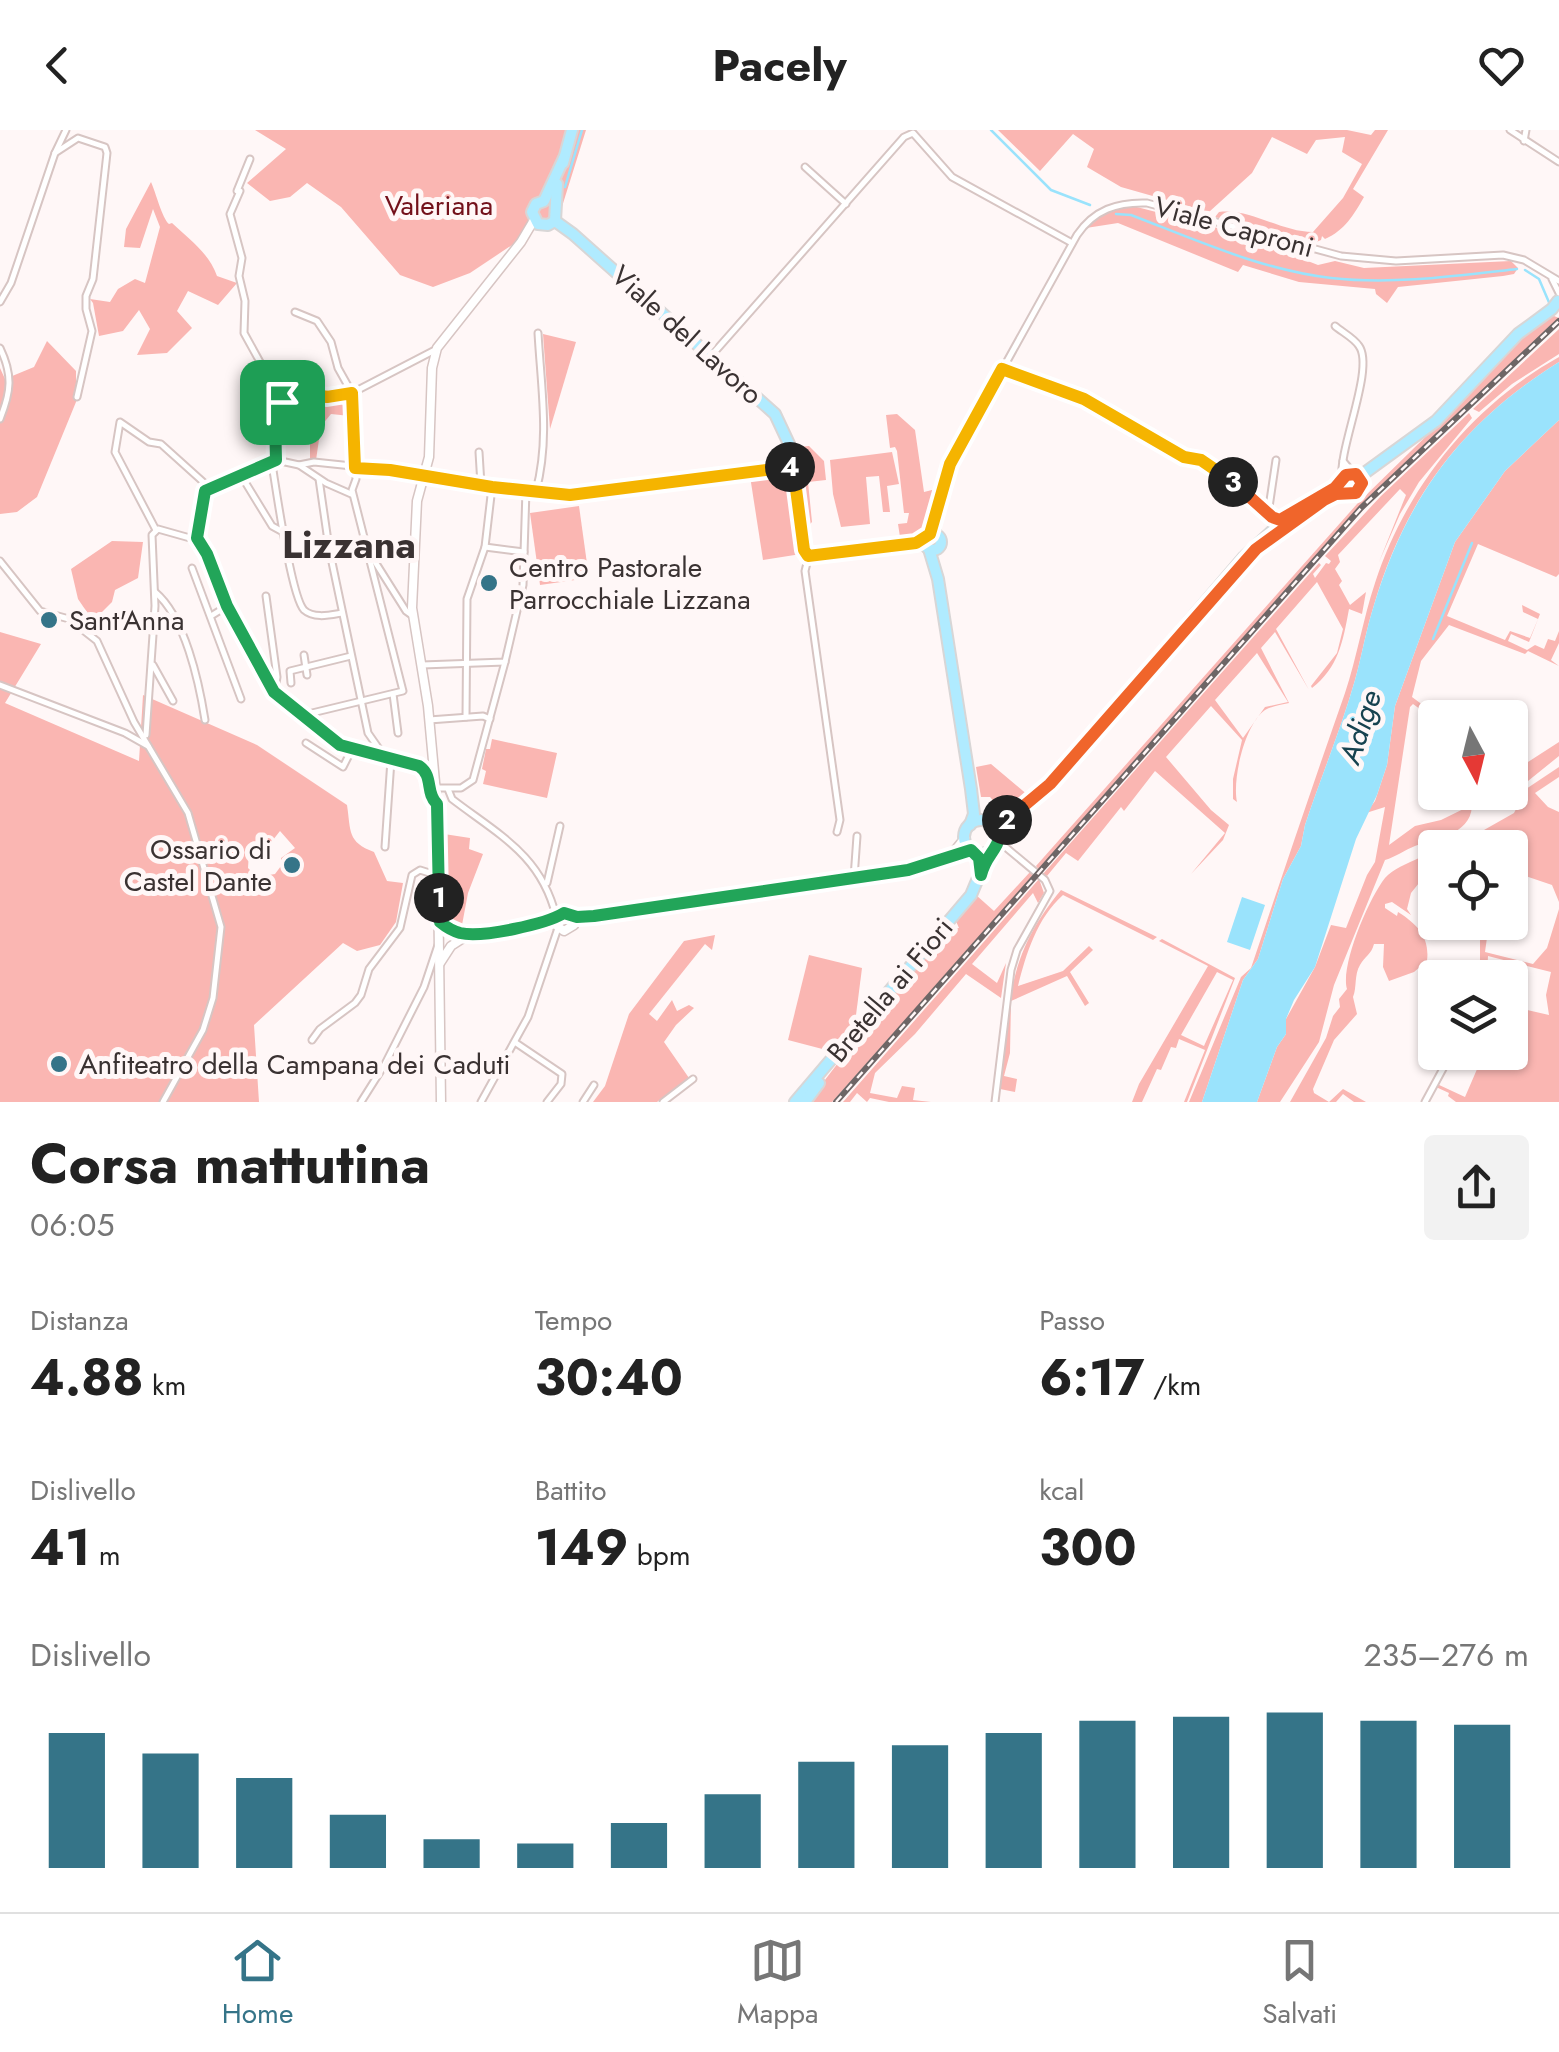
<!DOCTYPE html>
<html lang="it">
<head>
<meta charset="utf-8">
<style>
	:root { --surface:#fff; --page:#f2f2f2; --text:#222; --muted:#767676; --line:#e0e0e0; --accent:#357488 }
	body { margin:0; font-family:Jost,sans-serif; background:var(--page); color:var(--text); height:100vh; display:flex; flex-direction:column; font-size:38px; white-space:nowrap }
	* { box-sizing:border-box; margin:0 }
	p { font-size:32px; color:var(--muted) }
	.icon { flex:none; width:55px; height:55px; fill:none; stroke:currentColor; stroke-width:2; stroke-linecap:round; stroke-linejoin:round }
	.map { position:relative; height:972px; overflow:hidden }
	.sheet { display:flex; flex-direction:column; background:var(--surface); flex:1 }
	.sheet>* { flex:none }
	.needle { width:65px; rotate:173deg }
	.tools { position:absolute; left:1418px; top:570px; display:grid; gap:20px }
	.tools a { display:grid; place-items:center; width:110px; height:110px; border-radius:10px; background:var(--surface); box-shadow:0 2px 8px #0004; font-size:50px }
	.pin { position:absolute; display:grid; place-items:center; width:85px; height:85px; color:#fff; margin:-42px; border-radius:20px; box-shadow:0 5px 15px #0006 }
	.km { position:absolute; width:50px; height:50px; margin:-25px; border-radius:50%; background:#222; color:#fff; font-size:28px; line-height:50px; text-align:center }
	.round { display:grid; place-items:center; flex:none; width:105px; height:105px; border-radius:10px; background:var(--page) }
	.headline { display:flex; align-items:center; justify-content:space-between; height:170px; padding:0 30px }
	h1 { font-size:55px; font-weight:700; line-height:75px }
	.figures { display:grid; grid-template-columns:repeat(3,1fr); gap:15px; height:170px; padding:10px 30px }
	.figures div { display:grid; align-content:center }
	.figures b { font-size:50px; font-weight:700 }
	.figures small { font-size:28px; font-weight:400 }
	.figures p { font-size:28px }
	.chart { height:280px; padding:20px 30px }
	.chart p { display:flex; justify-content:space-between }
	.chart svg { width:100%; height:180px; margin-top:10px; stroke:var(--accent); stroke-width:6 }
	header { display:flex; justify-content:space-between; align-items:center; height:130px; padding:0 30px; background:var(--surface); font-size:45px; font-weight:700 }
	.tabs { display:flex; justify-content:space-around; align-items:center; height:140px; border-top:2px solid var(--line); background:var(--surface); font-size:28px; color:var(--muted) }
	.tabs a { display:grid; justify-items:center; gap:5px }
	.tabs .active { color:var(--accent) }
	.map>svg:first-child { display:block }
	.green { fill:#fab6b2; fill-rule:evenodd }
	.water { fill:#9ae3fc }
	.lines { fill:none; stroke-linecap:round; stroke-linejoin:round }
	.stream { stroke:#9ae3fc; stroke-width:2.5 }
	.street-casing { stroke:#d7c5c3; stroke-width:9 }
	.secondary-casing { stroke:#d7c5c3; stroke-width:11 }
	.primary-casing { stroke:#d8d6d6; stroke-width:14 }
	.street { stroke:#fff; stroke-width:5 }
	.secondary { stroke:#fff; stroke-width:8 }
	.primary { stroke:#b0ebff; stroke-width:10 }
	.rail-casing { stroke:#6e6666; stroke-width:6 }
	.rail { stroke:#fff7f7; stroke-width:2.5; stroke-dasharray:8; stroke-linecap:butt }
	.split-1-casing { stroke:#fff; stroke-width:20 }
	.split-2-casing { stroke:#fff; stroke-width:20 }
	.split-3-casing { stroke:#fff; stroke-width:20 }
	.split-4-casing { stroke:#fff; stroke-width:20 }
	.split-5-casing { stroke:#fff; stroke-width:20 }
	.split-1 { stroke:#22a559; stroke-width:12 }
	.split-2 { stroke:#22a559; stroke-width:12 }
	.split-3 { stroke:#f0652b; stroke-width:12 }
	.split-4 { stroke:#f5b400; stroke-width:12 }
	.split-5 { stroke:#f5b400; stroke-width:12 }
	.poi-dot { fill:#357488; stroke:#fff7f7; stroke-width:4 }
	.labels { text-anchor:middle; dominant-baseline:central; stroke-width:10; stroke-linejoin:round; paint-order:stroke }
	.park-label { font-size:28px; fill:#73111b; stroke:#fff7f7 }
	.street-label { font-size:28px; fill:#3a3232; stroke:#fff7f7 }
	.poi-label { font-size:28px; fill:#3a3232; stroke:#fff7f7; text-anchor:start }
	.water-label { font-size:30px; font-style:italic; fill:#17424f; stroke:#fff7f7 }
	.district-label { font-size:38px; font-weight:bold; fill:#3a3232; stroke:#fff7f7 }
</style>
</head>
<body>
<header><svg class="icon" aria-label="back" viewBox="0 0 24 24"><path d="M15 5l-7 7 7 7"/></svg>Pacely<svg class="icon" aria-label="heart" viewBox="0 0 24 24"><path d="M12 20l-8-8c-3-5 5-10 8-4 3-6 11-1 8 4z"/></svg></header>
<div class="map">
<svg width="1559" height="972" viewBox="0 0 1559 972">
	<rect width="100%" height="100%" fill="#fff7f7"/>
	<g class="green">
		<path d="M255,0H586L560,83L470,143L433,157L400,145L341,77L307,53L290,67L270,71L247,53L286,19Z"/>
		<path d="M998,0H1347L1371,5L1375,0H1388L1353,59L1364,67C1353,86 1345,100 1325,109L1322,106L1321,110L1312,114L1215,87L1219,82C1250,78 1281,102 1313,102L1343,68L1362,34L1342,22L1345,7L1316,10L1307,24L1272,7L1252,43L1209,82L1121,57L1087,37L1094,19L1073,4L1040,41Z"/>
		<path d="M151,52C156,63 162,88 169,94L172,93C189,109 209,123 217,146L237,153L218,175L188,161L177,181L192,198L167,223L137,225L150,199L139,180L123,201L99,206L93,173L90,169L110,172L118,159L135,149L145,153L160,97L153,79L140,118L124,117L126,99Z"/>
		<path d="M1133,76L1252,107L1294,121L1300,128L1318,135L1335,131L1364,138L1511,131L1518,138L1514,144L1503,146L1398,157L1387,173L1376,164L1375,159L1299,152L1243,135L1238,142L1118,93L1086,98C1099,81 1113,79 1133,76Z"/>
		<path d="M1554,186L1559,188L1368,368L1039,740L1036,736L1357,374L1464,269L1523,205L1544,189Z"/>
		<path d="M1559,199V224L1512,254L1479,282L1473,279Z"/>
		<path d="M543,204L576,212L550,299Z"/>
		<path d="M47,211L76,241V272L37,367L17,382L0,384V238L5,249L34,237Z"/>
		<path d="M1559,227V232C1463,292 1406,367 1374,475C1366,500 1362,525 1355,550C1341,599 1321,647 1305,695L1301,716L1283,749L1258,829L1243,850L1202,972H1189L1241,847L1251,838C1282,746 1313,654 1345,563C1357,527 1363,489 1375,453C1406,358 1471,276 1559,227Z"/>
		<path d="M309,265L323,269L349,267L350,286L331,284L321,296L316,330H310V309L287,302L288,291L311,294L314,279L294,278V272Z"/>
		<path d="M1469,283L1472,288L1419,352L1400,384L1379,432L1406,365L1400,359L1338,425L1340,432L1335,439L1342,451L1339,455L1350,475L1366,462L1362,484L1349,479C1343,512 1338,538 1312,558L1311,556L1337,523L1343,499L1317,452L1276,499L1309,560L1275,502L1261,518L1289,573C1281,575 1272,576 1265,580C1245,594 1232,649 1237,672L1233,669V649L1242,610L1211,576L1166,627L1211,680L1229,695L1223,710L1191,744L1225,703L1155,641L1124,681L1121,677L1078,731L1066,723L1047,746L1043,744L1319,433L1321,435L1313,444L1315,448L1326,433L1329,434L1331,431L1325,426L1381,366ZM1257,523L1288,572L1265,577L1243,608L1215,570Z"/>
		<path d="M897,284L915,300L924,362L936,359C930,392 937,402 900,407L898,394L907,393L909,383H904L897,321L895,317L890,318L886,285Z"/>
		<path d="M1559,290V444L1556,447L1478,414L1447,486L1505,510L1510,501L1530,508L1538,489L1523,482L1522,475L1540,484L1529,512L1511,504L1508,511L1527,520L1535,515L1544,519L1548,509L1555,511L1559,501V513L1551,530L1559,536L1528,521L1525,524L1449,495L1421,531L1412,567L1439,587L1435,590L1413,574L1410,577L1389,715L1415,696L1441,690L1496,663L1510,662V639L1514,641L1559,612V626L1513,663V671L1472,677C1469,706 1436,707 1415,716C1404,720 1396,727 1385,730L1334,855L1319,912L1280,972H1257L1277,917L1286,904V889L1315,837L1331,795L1346,798L1367,745L1375,732L1385,677L1366,683L1375,671L1387,635L1395,576L1455,412L1505,341Z"/>
		<path d="M809,316L824,331L826,350L808,352L812,392L809,395L803,393L795,321L798,317Z"/>
		<path d="M892,322L899,354L887,356L890,382H883L879,346L866,347L870,394L841,397L833,364L830,330Z"/>
		<path d="M789,340L801,424L763,430L750,346Z"/>
		<path d="M579,376L589,448L540,455L530,383Z"/>
		<path d="M112,411L143,412L138,448L115,460L112,472L93,491L78,469L71,439Z"/>
		<path d="M0,502L41,514L5,573L139,631L143,565L257,615L347,675C351,701 347,712 374,722L387,751L403,753L396,792L380,815L357,821L343,813L254,895L259,972H0ZM280,701L295,718L281,728V736L275,744L257,747L248,738L249,722L257,716L269,715Z"/>
		<path d="M492,609L557,623L547,668L483,654L486,641L482,639L486,619H490Z"/>
		<path d="M991,634L1029,666L1003,682L990,667H981L976,637Z"/>
		<path d="M1559,637V647L1535,663L1548,677L1559,682V772L1552,755L1517,743L1510,749V718L1454,717L1514,683L1526,659Z"/>
		<path d="M444,704L470,708L469,719L483,724L468,763L462,795H459L458,799L444,788Z"/>
		<path d="M1419,728H1435V750L1424,771H1418L1419,753L1411,763L1407,779L1411,785L1392,772L1385,774V778L1397,786L1398,782C1417,794 1430,807 1427,831L1414,842L1389,851L1383,837L1384,814H1374C1371,825 1365,826 1360,835C1354,845 1357,857 1353,867L1357,884L1334,910L1313,959L1314,963L1329,972L1343,959L1366,972H1354L1343,964L1336,972H1290L1326,908L1333,886L1340,877L1339,869L1347,859C1340,836 1369,768 1385,748C1393,739 1408,733 1419,728Z"/>
		<path d="M1030,742L1035,745L832,972H808L878,881L948,799L959,798L955,789L976,765L994,781Z"/>
		<path d="M1039,749L1044,763L1038,773L1033,763L972,834L997,853L1006,833L1001,868L966,844L915,904L875,943L870,963L897,968L902,956L915,958L913,970L931,972H889L870,968L867,972L857,963L850,972H843Z"/>
		<path d="M1061,760L1157,807L1153,810L1063,765C1037,788 1026,824 1018,856L1063,841L1089,816L1093,820L1070,842L1089,873L1085,876L1067,846L1011,871L1010,923L1004,946L1017,949L1015,962L1000,959L1001,947C1010,868 1008,824 1061,760Z"/>
		<path d="M1559,779V972H1456L1448,966L1449,963L1436,957V954L1454,923L1437,954L1465,967L1484,923L1510,922V902L1516,898L1518,887L1510,883V876L1549,885L1546,865L1551,842L1488,826L1487,847H1480V798L1474,793H1489L1485,822L1533,834L1547,818Z"/>
		<path d="M715,805L712,820L705,814L649,884L657,891L672,870L677,881L689,875L694,878L676,895L664,912L689,948L657,972H593L605,956L629,884L684,811Z"/>
		<path d="M1162,809L1235,848L1187,972H1184L1205,920L1179,909L1176,918L1171,917L1161,940L1157,939L1142,972H1132L1139,954L1208,836L1159,811ZM1217,842L1233,850L1204,916L1181,905Z"/>
		<path d="M809,825L862,838L855,893L830,921L788,910Z"/>
	</g>
	<g class="water">
		<path d="M1559,232V290L1505,341L1455,412L1395,576L1387,635L1377,665L1356,709L1315,837L1294,870L1286,889V904L1277,917L1257,972H1202L1243,850L1258,829L1283,749L1301,716L1305,695C1321,647 1341,599 1355,550C1362,525 1366,500 1374,475C1407,366 1463,292 1559,232Z"/>
		<path d="M1242,767L1265,775L1250,820L1227,812Z"/>
	</g>
	<g class="lines">
		<g class="stream">
			<path d="M991,0L1051,60L1090,75"/>
			<path d="M565,57L582,0"/>
			<path d="M1116,84L1131,85C1196,110 1262,140 1331,148C1392,155 1456,146 1517,139"/>
			<path d="M1525,140L1539,149L1551,177"/>
			<path d="M1433,509L1472,413"/>
		</g>
		<defs>
			<g id="street">
				<path d="M1510,0L1559,32"/>
				<path d="M1524,11L1526,0"/>
				<path d="M55,23L78,8L105,17L107,23L93,149L86,166V179L92,201L77,267"/>
				<path d="M805,37L846,74"/>
				<path d="M237,61L250,29"/>
				<path d="M240,61L230,84L242,128L239,146L245,171L244,203L282,272"/>
				<path d="M1552,149L1559,163"/>
				<path d="M0,172L11,153L55,23L66,0"/>
				<path d="M295,182L317,191L331,212L338,238L352,263L356,349L352,360L403,561L312,583"/>
				<path d="M1335,196C1342,202 1354,208 1359,216C1375,238 1338,319 1342,349"/>
				<path d="M0,218C13,245 11,262 0,289"/>
				<path d="M711,226L904,7L913,3L952,47L1072,113"/>
				<path d="M1001,239L1084,269L1183,327C1228,332 1247,380 1281,390"/>
				<path d="M479,322L481,355"/>
				<path d="M276,330L275,289L282,272L307,263L327,267L352,263L435,220"/>
				<path d="M1343,331L1354,344"/>
				<path d="M272,334C276,358 291,466 304,480C314,489 330,485 342,483"/>
				<path d="M299,335L314,332L390,340L492,357L570,365L791,337"/>
				<path d="M242,347L272,396L283,402"/>
				<path d="M319,349L329,418L368,603L384,626"/>
				<path d="M536,361C550,309 541,257 538,203"/>
				<path d="M1268,384L1276,330"/>
				<path d="M156,400L115,322L120,292L149,312L161,314L211,359"/>
				<path d="M937,405L939,366L950,334L1077,105C1094,80 1117,72 1147,73L1341,126L1396,131L1503,125L1524,130L1559,151"/>
				<path d="M198,410L207,424L227,476L274,562L334,611L423,638C433,649 426,664 437,674"/>
				<path d="M198,410L200,381L205,361L276,330L299,335L326,353L351,364"/>
				<path d="M485,417L524,422"/>
				<path d="M372,427L406,481L413,486"/>
				<path d="M808,429L805,441L840,690L837,702"/>
				<path d="M0,431L40,481L69,489L97,511L134,592L188,683L221,797L213,868L203,900L163,972"/>
				<path d="M192,438L241,569"/>
				<path d="M155,462C185,487 199,552 205,590"/>
				<path d="M266,466L277,547L275,559"/>
				<path d="M211,486L227,476"/>
				<path d="M304,525L307,545"/>
				<path d="M153,535L173,571"/>
				<path d="M422,535L505,532L523,455L526,360"/>
				<path d="M291,553L290,541L351,526"/>
				<path d="M0,555L125,603L148,616"/>
				<path d="M393,564L398,603"/>
				<path d="M466,587L467,469L485,417L492,357"/>
				<path d="M429,590L483,586L490,589"/>
				<path d="M146,605L155,476L152,405L158,399L197,410"/>
				<path d="M306,613L343,637L352,619"/>
				<path d="M437,658H461L473,650L505,532"/>
				<path d="M448,659L452,669C499,705 541,725 556,786"/>
				<path d="M385,717L391,630"/>
				<path d="M854,748L857,706"/>
				<path d="M547,753L560,696"/>
				<path d="M312,910L320,899L355,873L361,865L369,839L400,798L412,745L420,740L439,746"/>
				<path d="M516,913L562,944L561,954L547,972"/>
				<path d="M361,972L385,934L424,857L438,815"/>
				<path d="M481,972L528,887L558,798"/>
				<path d="M583,972L594,955"/>
				<path d="M663,972L693,949"/>
				<path d="M995,972L1011,840L1017,820L1050,761L1045,750L1003,715L998,707"/>
				<path d="M1425,972L1452,922"/>
			</g>
			<g id="secondary">
				<path d="M952,724L965,708"/>
				<path d="M573,786L574,795L564,801L557,796V787L564,783L577,787L594,785L908,740L971,720"/>
				<path d="M439,792L456,803H472L557,788"/>
				<path d="M440,833L451,816L468,805"/>
				<path d="M441,972L437,674L428,576L412,478L417,371L429,327L432,238L437,218L521,112L534,90"/>
			</g>
			<g id="primary">
				<path d="M563,33L572,0"/>
				<path d="M555,91L573,104L775,284L790,316L804,420L808,426L916,413L926,416"/>
				<path d="M555,91L548,95L538,94L532,82L536,74L544,71L564,28"/>
				<path d="M555,91L557,54"/>
				<circle cx="1351" cy="354" r="10"/>
				<path d="M1359,347L1436,291L1518,204L1552,179L1558,171"/>
				<circle cx="933" cy="412" r="8"/>
				<path d="M929,419L938,449L971,659L974,684L970,695"/>
				<circle cx="981" cy="707" r="17"/>
				<path d="M997,702L1050,654L1243,428L1282,392L1341,352"/>
				<path d="M795,972L971,765L989,722"/>
				<path d="M805,972L819,953"/>
			</g>
		</defs>
		<use href="#street" class="street-casing"/>
		<use href="#secondary" class="secondary-casing"/>
		<use href="#primary" class="primary-casing"/>
		<use href="#street" class="street"/>
		<use href="#secondary" class="secondary"/>
		<use href="#primary" class="primary"/>
		<defs>
			<path id="rail" d="M836,972L1361,378L1559,191"/>
		</defs>
		<use href="#rail" class="rail-casing"/>
		<use href="#rail" class="rail"/>
	</g>
	<g class="lines">
		<defs>
			<path id="split-1" d="M282,272L275,289L276,330L205,361L197,408L207,424L227,476L274,562L340,615L419,636C434,646 425,663 437,674L439,768"/>
			<path id="split-2" d="M439,768L440,792C446,797 453,801 460,803C483,808 546,794 564,783L577,787L594,786L908,740L971,720L979,728L981,745C985,729 991,726 997,714C1001,703 999,699 1007,690"/>
			<path id="split-3" d="M1007,690L1050,654L1256,419L1324,370L1336,364L1356,363L1362,353L1356,344L1346,345L1335,358L1280,390L1272,387L1233,352"/>
			<path id="split-4" d="M790,337L793,336L804,420L808,426L916,413L930,404L950,334L1002,239L1084,269L1184,327L1201,330L1233,352"/>
			<path id="split-5" d="M282,272L307,263L327,267L352,263L355,338L390,340L492,357L570,365L790,337"/>
		</defs>
		<use href="#split-1" class="split-1-casing"/>
		<use href="#split-2" class="split-2-casing"/>
		<use href="#split-3" class="split-3-casing"/>
		<use href="#split-4" class="split-4-casing"/>
		<use href="#split-5" class="split-5-casing"/>
		<use href="#split-1" class="split-1"/>
		<use href="#split-2" class="split-2"/>
		<use href="#split-3" class="split-3"/>
		<use href="#split-4" class="split-4"/>
		<use href="#split-5" class="split-5"/>
	</g>
	<g class="poi-dot">
		<circle cx="489" cy="453" r="10"/>
		<circle cx="49" cy="490" r="10"/>
		<circle cx="292" cy="735" r="10"/>
		<circle cx="59" cy="934" r="10"/>
	</g>
	<g class="labels">
		<g class="park-label">
			<text x="439" y="75">Valeriana</text>
		</g>
		<g class="street-label">
			<text transform="translate(1234 97) rotate(15)">Viale Caproni</text>
			<text transform="translate(687 205) rotate(42)">Viale del Lavoro</text>
			<text transform="translate(890 860) rotate(-50)">Bretella ai Fiori</text>
		</g>
		<g class="poi-label">
			<text x="509" y="437">Centro Pastorale<tspan x="509" dy="32">Parrocchiale Lizzana</tspan></text>
			<text x="69" y="490">Sant'Anna</text>
			<text x="272" y="719" text-anchor="end">Ossario di<tspan x="272" dy="32">Castel Dante</tspan></text>
			<text x="79" y="934">Anfiteatro della Campana dei Caduti</text>
		</g>
		<g class="water-label">
			<text transform="translate(1360 597) rotate(-72)">Adige</text>
		</g>
		<g class="district-label">
			<text x="349" y="414">Lizzana</text>
		</g>
	</g>
</svg>
<div class="tools">
<a><svg class="needle" viewBox="-14 -14 28 28"><path d="M0-13l5 13h-10z" fill="#e53935"/><path d="M0 13l5-13h-10z" fill="#767676"/></svg></a>
<a><svg class="icon" aria-label="locate" viewBox="0 0 24 24"><circle cx="12" cy="12" r="6"/><path d="M12 2v4M12 18v4M2 12h4M18 12h4"/></svg></a>
<a><svg class="icon" aria-label="layers" viewBox="0 0 24 24"><path d="M12 4l9 5-9 5-9-5zM3 14l9 5 9-5"/></svg></a>
</div>
<div class="pin" style="left:282px;top:272px;background:#1e9e55"><svg class="icon" aria-label="arrive" viewBox="0 0 24 24"><path d="M6 21V4h12l-3 4 3 4H6"/></svg></div>
<b class="km" style="left:439px;top:768px">1</b>
<b class="km" style="left:1007px;top:690px">2</b>
<b class="km" style="left:1233px;top:352px">3</b>
<b class="km" style="left:790px;top:337px">4</b>
</div>
<section class="sheet">
<div class="headline"><div><h1>Corsa mattutina</h1><p>06:05</p></div><a class="round"><svg class="icon" aria-label="share" viewBox="0 0 24 24"><path d="M12 15V3M7 8l5-5 5 5M5 13v7h14v-7"/></svg></a></div>
<div class="figures">
<div><p>Distanza</p><b>4.88<small> km</small></b></div>
<div><p>Tempo</p><b>30:40</b></div>
<div><p>Passo</p><b>6:17<small> /km</small></b></div>
</div>
<div class="figures">
<div><p>Dislivello</p><b>41<small> m</small></b></div>
<div><p>Battito</p><b>149<small> bpm</small></b></div>
<div><p>kcal</p><b>300</b></div>
</div>
<div class="chart"><p><span>Dislivello</span>235–276 m</p>
<svg viewBox="0 0 160 44" preserveAspectRatio="none"><path d="M5 44V11M15 44V16M25 44V22M35 44V31M45 44V37M55 44V38M65 44V33M75 44V26M85 44V18M95 44V14M105 44V11M115 44V8M125 44V7M135 44V6M145 44V8M155 44V9"/></svg>
</div>
</section>
<nav class="tabs">
<a class="active"><svg class="icon" aria-label="home" viewBox="0 0 24 24"><path d="M3 11l9-7 9 7M6 9v11h12V9"/></svg>Home</a>
<a><svg class="icon" aria-label="map" viewBox="0 0 24 24"><path d="M3 6l6-2 6 2 6-2v14l-6 2-6-2-6 2zM9 4v14M15 6v14"/></svg>Mappa</a>
<a><svg class="icon" aria-label="saved" viewBox="0 0 24 24"><path d="M7 4h10v16l-5-4-5 4z"/></svg>Salvati</a>
</nav>
</body>
</html>
